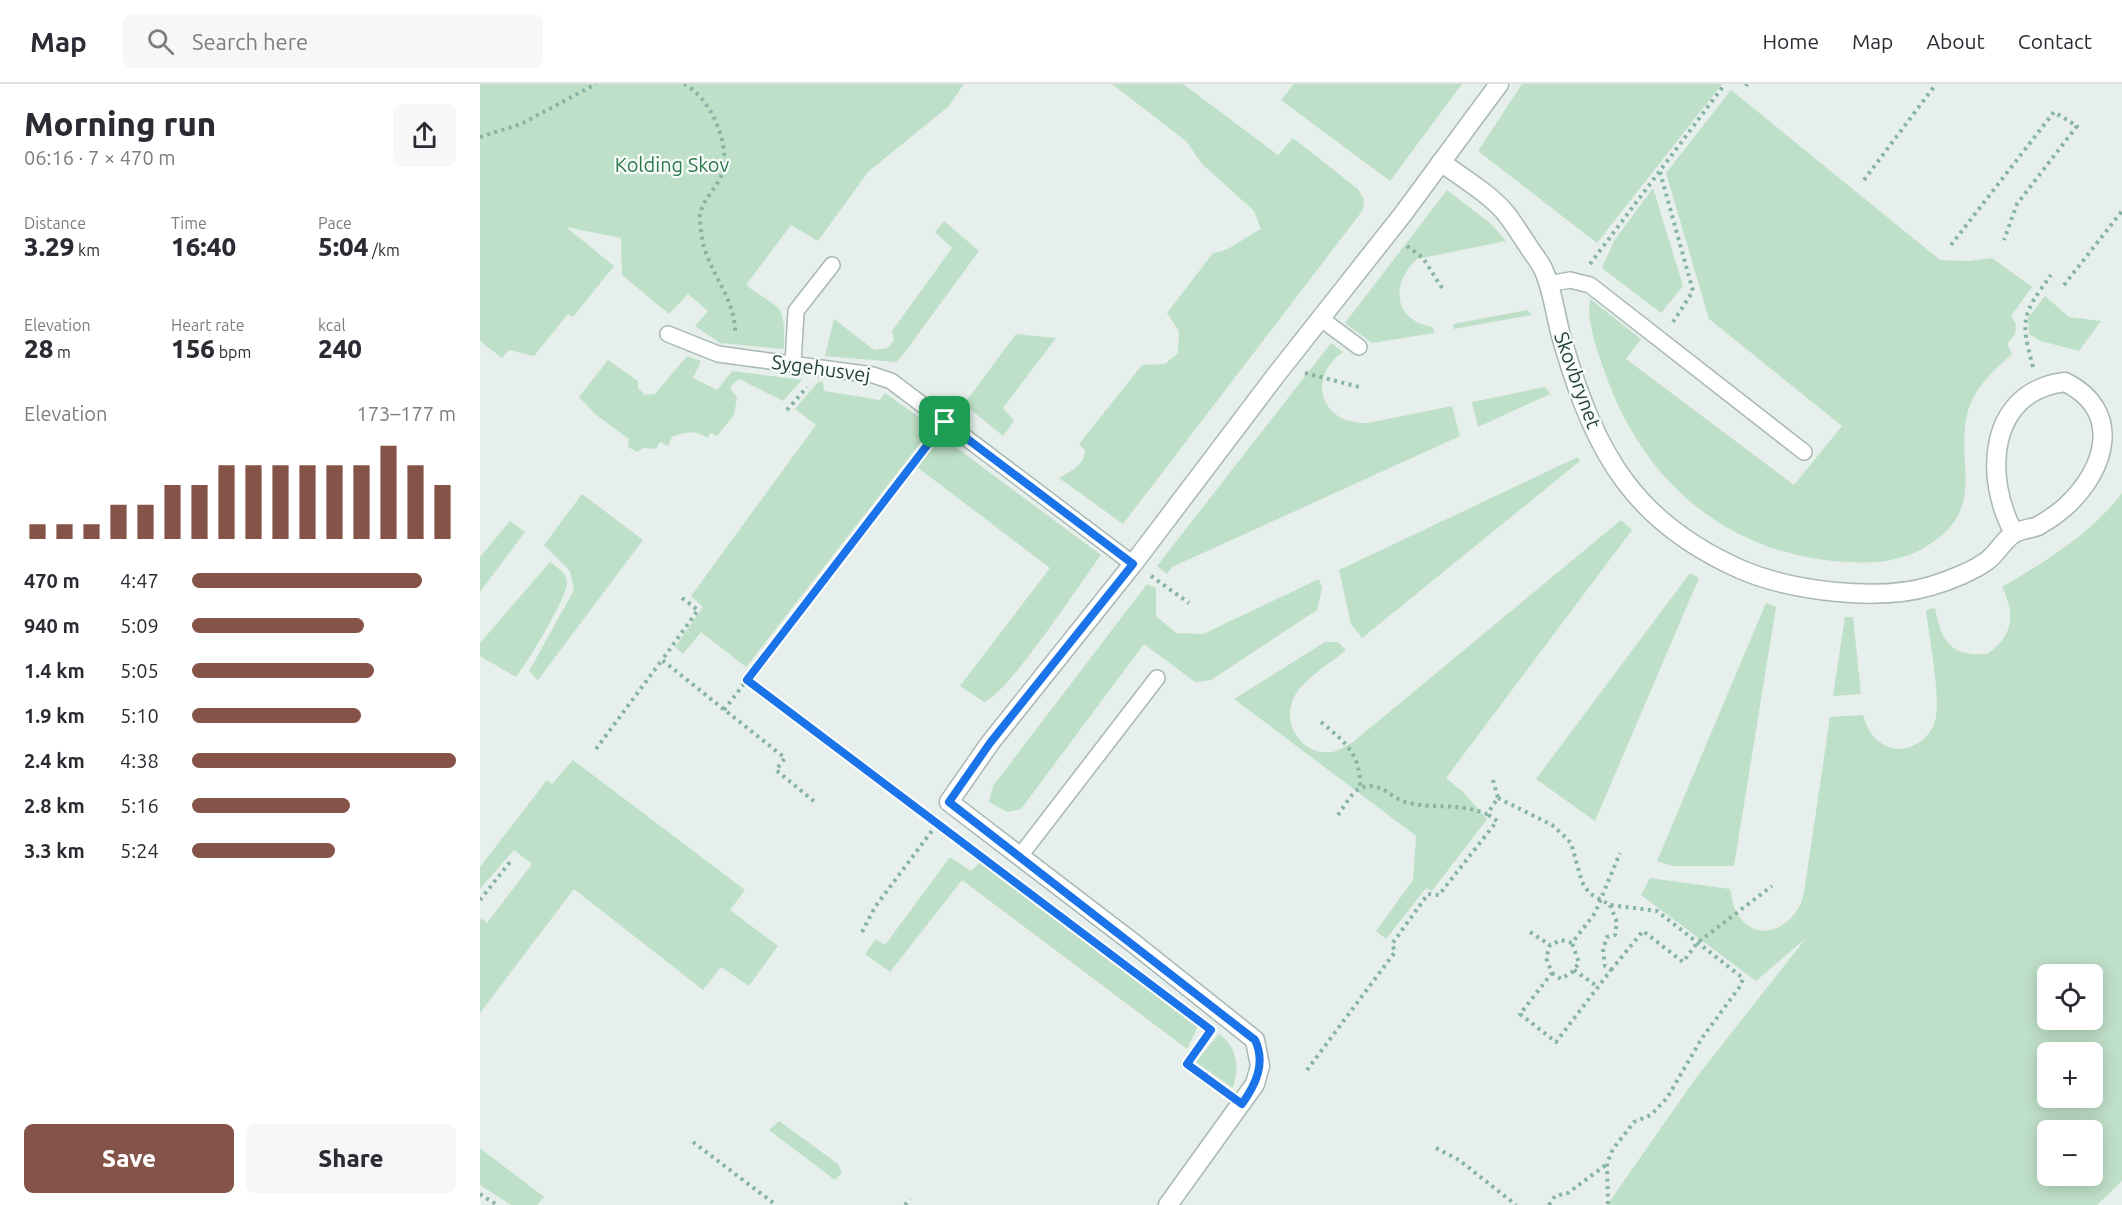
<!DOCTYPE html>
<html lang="en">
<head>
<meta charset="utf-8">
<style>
	:root { --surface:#fff; --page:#f7f7f7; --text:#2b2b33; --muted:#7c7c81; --line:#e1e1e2; --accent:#855347 }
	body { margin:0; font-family:Ubuntu,sans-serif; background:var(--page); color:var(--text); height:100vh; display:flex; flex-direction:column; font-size:22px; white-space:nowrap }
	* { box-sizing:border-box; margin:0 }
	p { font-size:20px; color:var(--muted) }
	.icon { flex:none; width:33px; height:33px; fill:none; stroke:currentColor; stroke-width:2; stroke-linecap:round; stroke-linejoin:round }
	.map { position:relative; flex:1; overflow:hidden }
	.side { display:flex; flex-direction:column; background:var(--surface); width:480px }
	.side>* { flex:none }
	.fabs { position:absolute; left:1557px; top:880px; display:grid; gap:12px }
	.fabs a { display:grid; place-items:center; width:66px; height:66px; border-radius:9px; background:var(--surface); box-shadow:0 3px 15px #0003; font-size:30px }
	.pin { position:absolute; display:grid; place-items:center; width:51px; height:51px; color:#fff; margin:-26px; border-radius:12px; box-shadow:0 3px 9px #0006 }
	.round { display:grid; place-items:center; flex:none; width:63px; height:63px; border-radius:9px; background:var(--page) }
	.overview { display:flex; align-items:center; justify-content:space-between; height:102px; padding:0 24px }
	h1 { font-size:33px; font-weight:800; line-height:45px }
	.figures { display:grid; grid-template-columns:repeat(3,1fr); gap:9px; height:102px; padding:6px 24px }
	.figures div { display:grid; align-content:center }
	.figures b { font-size:26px; font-weight:800 }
	.figures small { font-size:16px; font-weight:400 }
	.figures p { font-size:16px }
	.chart { height:168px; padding:12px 24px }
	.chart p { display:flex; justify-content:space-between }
	.chart svg { width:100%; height:108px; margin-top:6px; stroke:var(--accent); stroke-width:6 }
	.button { display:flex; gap:12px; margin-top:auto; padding:12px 24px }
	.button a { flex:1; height:69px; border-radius:9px; background:var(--accent); color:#fff; font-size:24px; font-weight:800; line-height:69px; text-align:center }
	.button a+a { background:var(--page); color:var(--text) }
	ul { padding:0 24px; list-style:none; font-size:20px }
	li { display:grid; grid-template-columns:96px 72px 1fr; align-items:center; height:45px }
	li i { height:15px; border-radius:8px; background:var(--accent) }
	header { display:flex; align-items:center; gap:36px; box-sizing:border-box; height:84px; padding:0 30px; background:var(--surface); border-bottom:2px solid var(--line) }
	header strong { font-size:28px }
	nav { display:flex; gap:33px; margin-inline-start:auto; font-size:21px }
	.search { width:420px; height:54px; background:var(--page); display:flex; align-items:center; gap:15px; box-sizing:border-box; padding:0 21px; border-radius:9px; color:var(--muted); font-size:22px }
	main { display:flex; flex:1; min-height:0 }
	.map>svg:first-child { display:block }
	.green { fill:#bfe0c8; fill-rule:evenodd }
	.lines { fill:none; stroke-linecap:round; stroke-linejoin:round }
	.lane-casing { stroke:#a8b8b2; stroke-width:18 }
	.street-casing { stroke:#a8b8b2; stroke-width:21 }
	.path { stroke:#86b3a5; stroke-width:4; stroke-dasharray:3 4.5; stroke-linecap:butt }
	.lane { stroke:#fff; stroke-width:15 }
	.street { stroke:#fff; stroke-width:18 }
	.route-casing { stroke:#fff; stroke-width:12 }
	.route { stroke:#1a73e8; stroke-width:8 }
	.labels { text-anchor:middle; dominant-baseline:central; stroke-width:4.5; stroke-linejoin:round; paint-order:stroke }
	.park-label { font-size:20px; fill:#2d7a4b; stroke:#f7fbf9 }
	.street-label { font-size:20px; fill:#24423a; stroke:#f7fbf9 }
</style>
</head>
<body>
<header>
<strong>Map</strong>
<div class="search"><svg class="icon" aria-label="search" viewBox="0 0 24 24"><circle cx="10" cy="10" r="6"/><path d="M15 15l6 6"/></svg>Search here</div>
<nav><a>Home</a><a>Map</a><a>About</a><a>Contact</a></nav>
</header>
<main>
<section class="side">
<div class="overview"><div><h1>Morning run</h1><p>06:16 · 7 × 470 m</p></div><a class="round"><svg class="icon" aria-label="share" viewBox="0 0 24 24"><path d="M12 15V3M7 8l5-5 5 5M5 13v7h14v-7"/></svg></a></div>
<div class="figures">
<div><p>Distance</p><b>3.29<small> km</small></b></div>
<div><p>Time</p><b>16:40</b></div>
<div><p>Pace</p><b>5:04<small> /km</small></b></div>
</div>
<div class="figures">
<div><p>Elevation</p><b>28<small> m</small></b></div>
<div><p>Heart rate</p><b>156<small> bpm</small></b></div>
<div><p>kcal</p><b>240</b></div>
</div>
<div class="chart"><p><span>Elevation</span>173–177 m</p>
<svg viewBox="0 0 160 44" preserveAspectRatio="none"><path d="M5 44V38M15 44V38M25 44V38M35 44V30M45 44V30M55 44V22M65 44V22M75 44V14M85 44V14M95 44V14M105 44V14M115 44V14M125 44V14M135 44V6M145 44V14M155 44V22"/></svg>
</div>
<ul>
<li><b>470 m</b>4:47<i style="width:87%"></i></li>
<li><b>940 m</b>5:09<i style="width:65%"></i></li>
<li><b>1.4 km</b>5:05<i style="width:69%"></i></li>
<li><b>1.9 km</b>5:10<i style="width:64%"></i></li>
<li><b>2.4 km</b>4:38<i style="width:100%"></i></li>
<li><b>2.8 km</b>5:16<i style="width:60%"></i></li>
<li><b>3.3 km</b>5:24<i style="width:54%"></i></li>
</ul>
<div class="button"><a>Save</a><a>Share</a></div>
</section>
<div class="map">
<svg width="1642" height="1121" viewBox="0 0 1642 1121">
	<rect width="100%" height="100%" fill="#e6efeb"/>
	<g class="green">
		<path d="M0,0H484L469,22L388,88L338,157L311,141L266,201C301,228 305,216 304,265L240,259L215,242L228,227L208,210L189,230L142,191L141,154L86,143L134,182L93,233L88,230L54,272L29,266L22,274L0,257Z"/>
		<path d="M632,0H703L798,71L813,54L878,105L884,116L883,126L643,440L579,394C591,387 605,381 605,366L599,360L662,281L685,280L698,269L699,247L687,229L733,169C751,167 764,153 781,145L774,127L722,80L706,57Z"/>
		<path d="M814,0H982L910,97L801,16Z"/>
		<path d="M1042,0H1242L1117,159L998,67Z"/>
		<path d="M1251,6L1460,176L1489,177L1512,174L1552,203L1531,232L1536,240L1535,250L1527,260L1532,270C1514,286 1495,303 1488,327C1474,379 1509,424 1447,462C1418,480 1387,480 1354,477C1240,466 1160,392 1124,286C1117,266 1106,236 1110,215L1161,255L1146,275L1314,401L1362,342L1229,235L1186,89Z"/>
		<path d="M1173,104L1203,202L1181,229L1122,184L1134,157Z"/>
		<path d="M967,106L1011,140L1026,157L937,175C910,199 913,237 953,243L954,249L892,259L865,239Z"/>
		<path d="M464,137L499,167L422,272L416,278L345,272L354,235L394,266L408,264L414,256L412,247L472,164L455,148Z"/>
		<path d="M1565,212L1589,233L1621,237L1599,267L1561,257L1549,250L1548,234Z"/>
		<path d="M1047,226L1052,231L974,245L973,240Z"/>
		<path d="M536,250L576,254L523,324L534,337L523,352L484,320Z"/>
		<path d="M851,259L863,268C825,294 842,342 888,339L972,322L980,352L692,483L687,490L677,482Z"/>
		<path d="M207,272L221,277L213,294L237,306L252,287L322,296L303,317L259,295L250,303L257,314L254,331L237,352L231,349L227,354C216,346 205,348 192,353L188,362L180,358L176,365L164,364L157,368L148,363L149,355L115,330L99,313L128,276L158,297V304L165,311L175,310Z"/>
		<path d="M339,297L343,298L344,307L400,316L405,309L453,343L266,583L221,548L203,570L195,563L223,523L211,512L336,341L315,325Z"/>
		<path d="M1065,303L1070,310L998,343L992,318Z"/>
		<path d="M462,353L621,471C601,498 528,610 504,618L480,602L570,484L437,383Z"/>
		<path d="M1098,373L1100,377L882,554L871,540L859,486Z"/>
		<path d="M1642,409V1097L1617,1121H1127L1216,994L1326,854L1276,897L1161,811L1170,794L1250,805C1252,812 1253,821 1256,828C1277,864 1317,843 1324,809L1350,633L1383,631C1387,646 1395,659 1412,664C1432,669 1453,652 1456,633C1460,607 1449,554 1446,526L1455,524C1461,557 1471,573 1507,570C1533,553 1536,530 1522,503C1565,478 1612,449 1642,409ZM1568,891H1612V936H1568ZM1568,969H1612V1014H1568ZM1568,1047H1612V1092H1568Z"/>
		<path d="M102,410L163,456L58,596L49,587L94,506L90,487L64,461Z"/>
		<path d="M1141,436L1152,446L966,694L983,708L1007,735L952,807L946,804L906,855L896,847L933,796L936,752L754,615L845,558H858L866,566C850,580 819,597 812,618C803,643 824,672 852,668C858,667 867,661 873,658Z"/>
		<path d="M30,437L45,448L0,508V473Z"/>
		<path d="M70,478C78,484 86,488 87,499C88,512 46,581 36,593L0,572V559Z"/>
		<path d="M1210,489L1219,494L1115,737L1056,695Z"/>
		<path d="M839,495L842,504L837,526L731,596L715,598L664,560L541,725L527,728L509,718L513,702L667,500L676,504V532L696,549L723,550Z"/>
		<path d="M1286,519L1296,523L1254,782H1192L1177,777Z"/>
		<path d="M1365,533H1373L1381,610L1353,612Z"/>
		<path d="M93,676L265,806L250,826L298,862L269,902L241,883L223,906L94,805L0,929V837L2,834L7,839L52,780L34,766L0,805V783L67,696L72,700Z"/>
		<path d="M470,773L491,787L501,777L718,942L707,965L482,796L410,888L385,870L396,855L405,861Z"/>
		<path d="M739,950C758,964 759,982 753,1004L716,978Z"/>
		<path d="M299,1037L358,1080L362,1088L355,1096L289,1046Z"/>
		<path d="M0,1064L64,1113L57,1121H31L0,1101Z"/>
	</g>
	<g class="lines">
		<defs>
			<g id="lane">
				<path d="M1068,200L1090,196L1110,201L1324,368"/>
				<path d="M840,234L879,263"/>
				<path d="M188,250L238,270L393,291L411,297L653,480"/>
				<path d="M313,280L316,227L352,181"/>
				<path d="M540,772L677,594"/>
			</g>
			<g id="street">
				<path d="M961,78C981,93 1007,108 1023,126C1032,136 1039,149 1047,160C1052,169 1060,177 1064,187C1074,210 1076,238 1084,262C1116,371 1155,439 1262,486C1312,507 1398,518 1451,502C1468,497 1494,487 1508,476C1517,469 1524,456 1533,450C1540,445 1551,445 1558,442C1567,437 1577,430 1584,424C1628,385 1642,326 1585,298C1508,307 1503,393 1534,449"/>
				<path d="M688,1121L775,1000L780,982L775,956L652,858L469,718L510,659L653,480L796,291L923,130L1019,0"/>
			</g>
		</defs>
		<use href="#lane" class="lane-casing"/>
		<use href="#street" class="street-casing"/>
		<g class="path">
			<path d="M204,0C230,13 250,59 243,87C239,103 217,120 220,137C221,147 222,159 226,169C236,197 256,219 255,250"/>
			<path d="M1266,2L1267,0"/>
			<path d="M0,53L41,40L116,0"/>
			<path d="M1180,88L1213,207L1193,238"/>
			<path d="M1384,96L1456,0"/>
			<path d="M1471,161L1574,28L1597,42L1537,120L1524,156"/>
			<path d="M927,162L943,174L962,204"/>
			<path d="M1110,180L1245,0"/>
			<path d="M1584,201L1642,127"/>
			<path d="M1553,283C1540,235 1542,231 1571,191"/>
			<path d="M825,289L879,303"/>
			<path d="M307,326L327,303"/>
			<path d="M671,492L709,519"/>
			<path d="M202,514L218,526L182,576L305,674L296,686L336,719"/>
			<path d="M267,596L453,737"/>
			<path d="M244,626L452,355"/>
			<path d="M841,638C865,658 881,670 880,704"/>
			<path d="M116,665L182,576"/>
			<path d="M1018,714L1072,741L1082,750L1091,759L1102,798L1109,809L1130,821L1177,827L1263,894L1261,901L1222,954L1187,1014L1171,1031L1154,1038L1133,1065L1127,1079L1128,1121"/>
			<path d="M858,731C865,722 871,707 883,703C901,698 910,713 925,718C954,726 978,718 1007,730L1018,714L1013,696"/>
			<path d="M0,816L30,778"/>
			<path d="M1130,821L1137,838L1135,851L1127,853L1123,865L1125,882L1131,886L1076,958L1040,930L1072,889L1066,874L1070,861L1081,856L1092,859L1115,829L1140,769"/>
			<path d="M382,848L395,823L457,740"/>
			<path d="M1050,848L1070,861"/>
			<path d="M1094,886L1118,903"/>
			<path d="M1131,886L1163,847L1203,878L1217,859L1292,802"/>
			<path d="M1072,889L1081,895L1092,888L1099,879L1092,859"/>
			<path d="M730,947L707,980L744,1007"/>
			<path d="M827,986L915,868L912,860L948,810L959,811L1017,737L1007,730"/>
			<path d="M213,1058L296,1121"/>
			<path d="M956,1064L979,1076L1036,1121"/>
			<path d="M0,1110L17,1121"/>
			<path d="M425,1121L430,1115"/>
			<path d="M1069,1121L1075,1112L1088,1109L1127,1080"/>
		</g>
		<use href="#lane" class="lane"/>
		<use href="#street" class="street"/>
	</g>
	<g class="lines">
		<defs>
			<path id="route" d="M465,338L653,480L510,659L469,718L775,956C786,979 776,1000 762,1020L707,980L731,946L267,596Z"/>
		</defs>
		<use href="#route" class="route-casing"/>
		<use href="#route" class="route"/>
	</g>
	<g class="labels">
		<g class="park-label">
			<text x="192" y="80">Kolding Skov</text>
		</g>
		<g class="street-label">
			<text transform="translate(341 284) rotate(8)">Sygehusvej</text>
			<text transform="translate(1098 296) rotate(70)">Skovbrynet</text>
		</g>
	</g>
</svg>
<div class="fabs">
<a><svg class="icon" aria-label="locate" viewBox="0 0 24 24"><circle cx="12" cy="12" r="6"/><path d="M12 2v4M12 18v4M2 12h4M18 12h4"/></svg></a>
<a>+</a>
<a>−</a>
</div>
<div class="pin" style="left:465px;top:338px;background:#1e9e55"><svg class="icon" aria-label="arrive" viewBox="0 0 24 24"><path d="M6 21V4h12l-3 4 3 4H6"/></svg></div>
</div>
</main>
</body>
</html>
